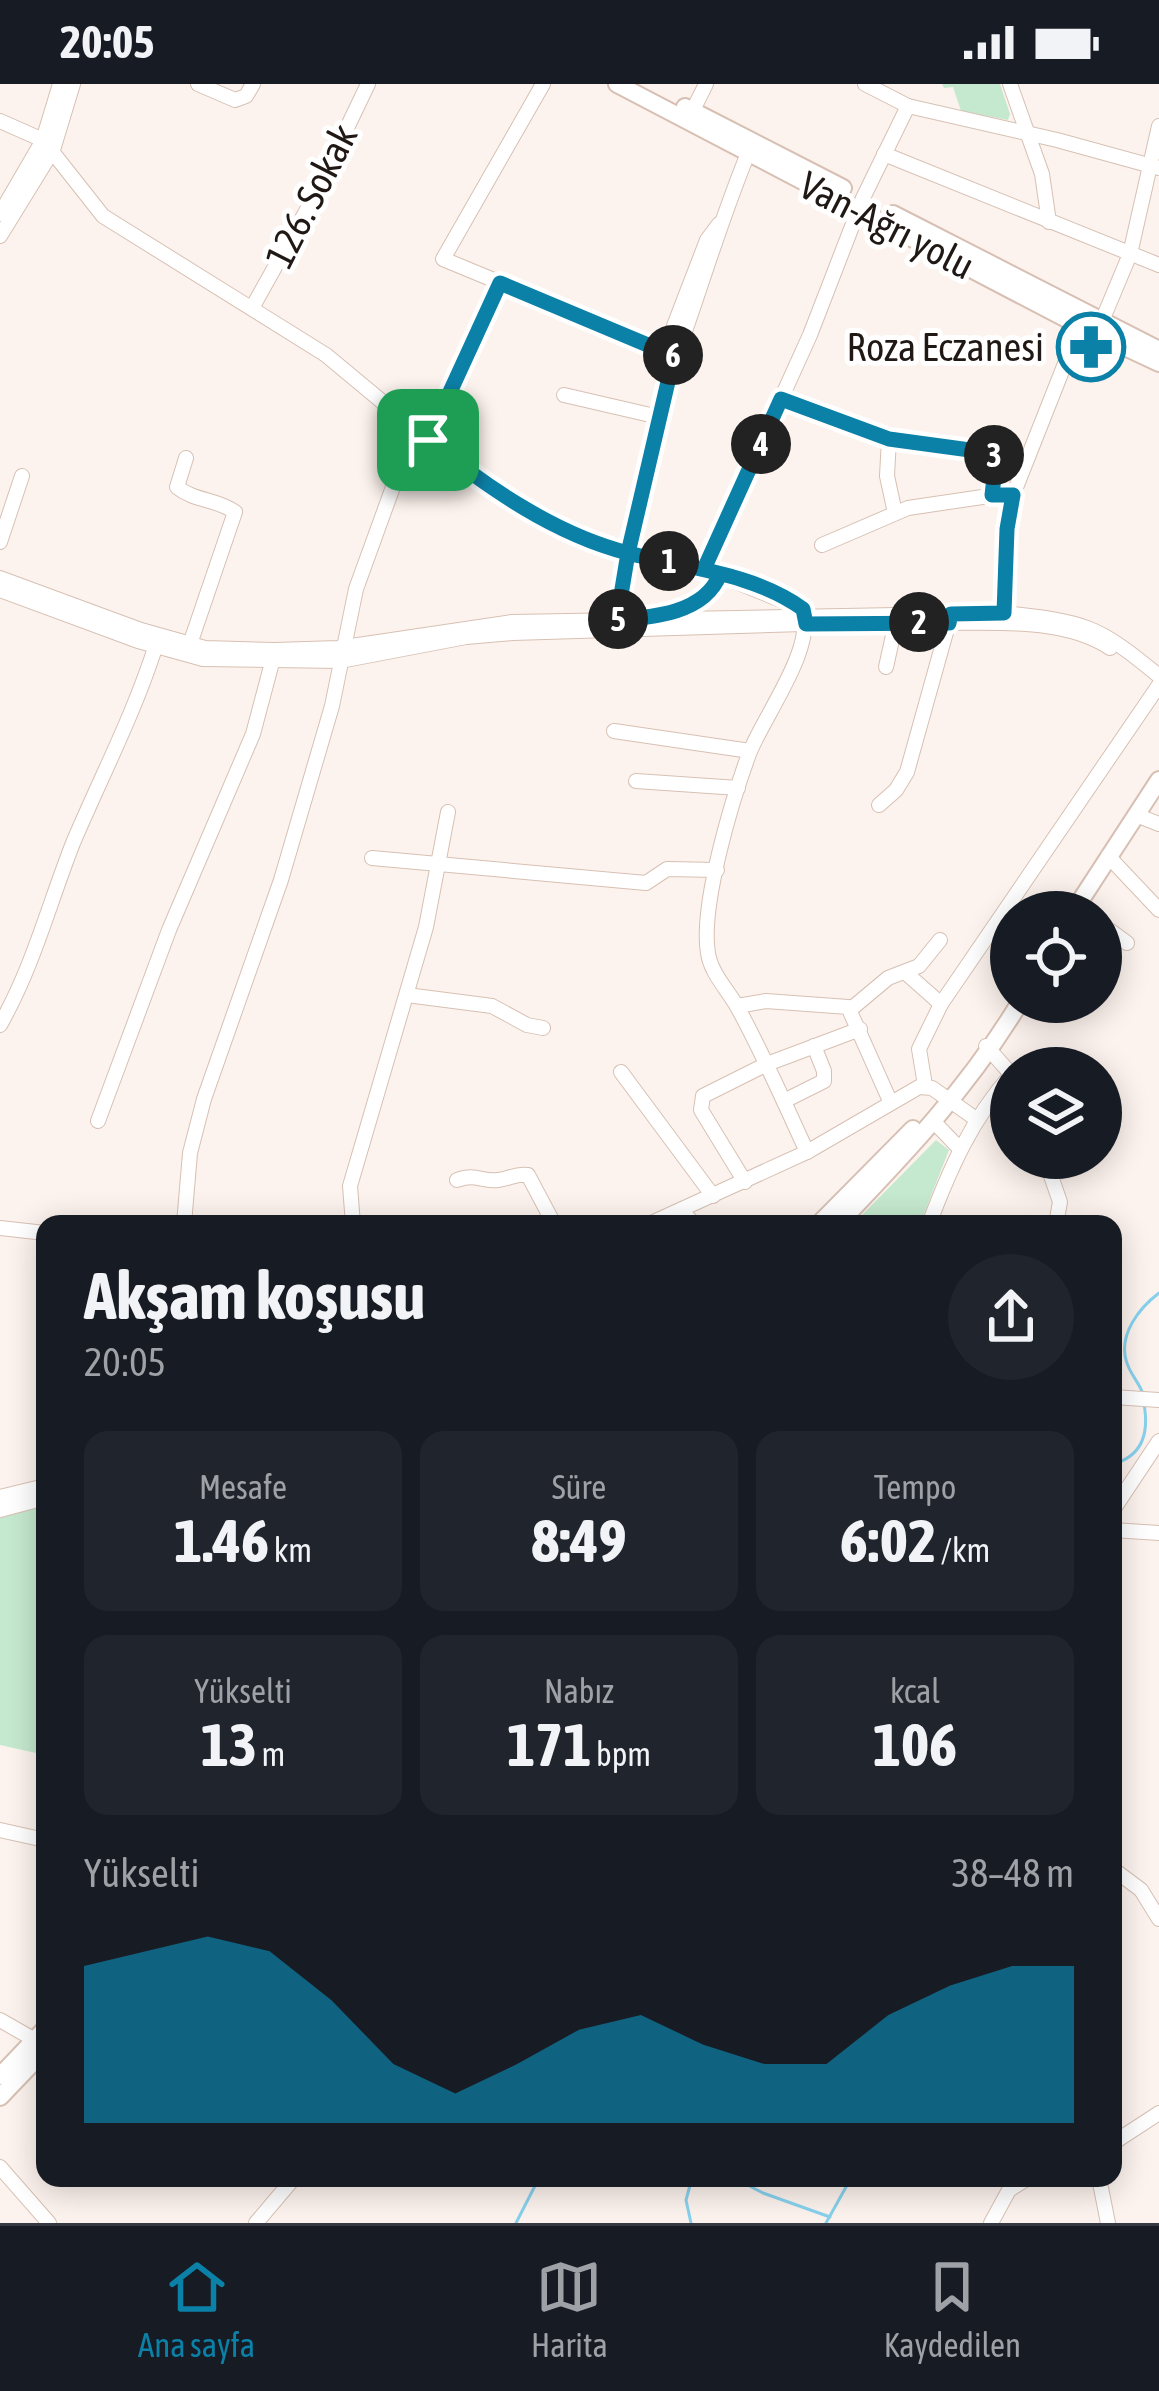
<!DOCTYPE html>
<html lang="tr">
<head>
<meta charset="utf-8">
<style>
	:root { --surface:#171b24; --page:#20242c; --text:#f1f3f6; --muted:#9ea1a6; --line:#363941; --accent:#0c81a8 }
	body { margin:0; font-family:"Asap Condensed",sans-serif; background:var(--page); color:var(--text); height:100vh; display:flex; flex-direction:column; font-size:45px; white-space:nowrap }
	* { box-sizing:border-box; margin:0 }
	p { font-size:39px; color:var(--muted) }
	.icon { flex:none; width:66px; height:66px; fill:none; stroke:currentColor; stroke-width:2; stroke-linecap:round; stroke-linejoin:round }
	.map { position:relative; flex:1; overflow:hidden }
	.details { position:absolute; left:36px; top:1131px; width:1086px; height:972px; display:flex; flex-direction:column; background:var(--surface); border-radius:24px; box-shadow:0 6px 30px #0003 }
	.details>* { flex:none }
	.fabs { position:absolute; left:990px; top:807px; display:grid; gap:24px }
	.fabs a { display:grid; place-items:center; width:132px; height:132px; border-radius:50%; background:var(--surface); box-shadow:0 6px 30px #0003; font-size:60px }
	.pin { position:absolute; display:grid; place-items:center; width:102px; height:102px; color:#fff; margin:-51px; border-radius:24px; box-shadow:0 6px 18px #0006 }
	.km { position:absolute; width:60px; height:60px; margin:-30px; border-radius:50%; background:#222; color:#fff; font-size:33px; line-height:60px; text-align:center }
	.round { display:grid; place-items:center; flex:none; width:126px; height:126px; border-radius:63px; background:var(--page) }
	.overview { display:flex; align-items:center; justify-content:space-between; height:204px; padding:0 48px }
	h1 { font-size:66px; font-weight:700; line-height:90px }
	.metrics { display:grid; grid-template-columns:repeat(3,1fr); gap:18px; height:204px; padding:12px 48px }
	.metrics div { display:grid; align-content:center; border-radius:24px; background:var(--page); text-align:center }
	.metrics b { font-size:60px; font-weight:700 }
	.metrics small { font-size:33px; font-weight:400 }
	.metrics p { font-size:33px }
	.chart { height:336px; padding:24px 48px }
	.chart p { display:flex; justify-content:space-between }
	.chart svg { width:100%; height:216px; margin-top:12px; fill:var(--accent); opacity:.7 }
	.status { display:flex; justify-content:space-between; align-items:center; height:84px; padding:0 60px; background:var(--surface); direction:ltr }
	.status svg { height:33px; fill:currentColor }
	.menu { display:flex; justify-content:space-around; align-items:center; height:168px; border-top:3px solid var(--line); background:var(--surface); font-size:33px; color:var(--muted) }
	.menu a { display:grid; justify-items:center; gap:6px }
	.menu .selected { color:var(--accent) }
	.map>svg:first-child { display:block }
	.park { fill:#c5e9ce }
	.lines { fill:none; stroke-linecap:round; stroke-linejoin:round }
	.stream { stroke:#87d1ed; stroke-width:3 }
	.minor-casing { stroke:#d7c0b3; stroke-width:16 }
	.major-casing { stroke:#d7c0b3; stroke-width:20 }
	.minor { stroke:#fff; stroke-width:14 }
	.major { stroke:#fff; stroke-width:16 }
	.route-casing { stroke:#fff; stroke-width:24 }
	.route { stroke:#0c81a8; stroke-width:15 }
	.labels { text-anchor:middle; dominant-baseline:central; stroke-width:10; stroke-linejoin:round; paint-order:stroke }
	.street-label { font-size:39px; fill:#201814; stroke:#fff }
	.poi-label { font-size:39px; fill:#201814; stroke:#fff; text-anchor:end }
</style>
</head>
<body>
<div class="status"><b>20:05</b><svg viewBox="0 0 49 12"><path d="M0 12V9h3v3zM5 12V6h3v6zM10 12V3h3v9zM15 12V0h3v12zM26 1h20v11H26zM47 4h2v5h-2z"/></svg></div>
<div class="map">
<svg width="1159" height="2139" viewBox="0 0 1159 2139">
	<rect width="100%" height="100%" fill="#fdf3ee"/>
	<g class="park">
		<path d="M942,0H1000L1010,30L1008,36L961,27L953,3L944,4Z"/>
		<path d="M936,1056L949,1066L920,1140H853Z"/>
		<path d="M45,1421V1671L0,1661V1434Z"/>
	</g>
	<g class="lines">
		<g class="stream">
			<path d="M1143,1310C1139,1298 1129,1289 1126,1276C1119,1250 1139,1224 1159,1209"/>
			<path d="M1113,1380C1143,1372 1149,1348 1144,1320"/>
			<path d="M734,2094L763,2109L830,2133"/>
			<path d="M516,2139L539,2094"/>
			<path d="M691,2139L686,2116L692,2094"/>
			<path d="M826,2139L851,2094"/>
		</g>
		<defs>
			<g id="minor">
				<path d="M198,0L235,16L246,12L253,0"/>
				<path d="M543,0L443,175L675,271"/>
				<path d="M865,0L908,22L1057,56L1159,84"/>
				<path d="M1010,0L1042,90L1049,138"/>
				<path d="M690,32L706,0"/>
				<path d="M0,37L43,56L103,132L326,271L474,394L601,461L704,485L803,525C815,566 764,631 749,670C732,716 700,822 708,869C711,890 729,907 739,926C764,972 785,1020 807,1068"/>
				<path d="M884,70L1159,181"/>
				<path d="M0,130L43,56L60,0"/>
				<path d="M0,152L53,66L73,0"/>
				<path d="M252,224L313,115L368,0"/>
				<path d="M1102,237L1130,170L1159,42"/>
				<path d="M676,257L684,250C706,187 725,124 751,62"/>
				<path d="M564,311L659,333"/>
				<path d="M781,315L889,355L989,367L996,376L992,411"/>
				<path d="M889,355L887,392L895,429"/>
				<path d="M428,356L500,199"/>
				<path d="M186,374L177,403C194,417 217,415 235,428L190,560"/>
				<path d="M0,458L22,392"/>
				<path d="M822,461L908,424L996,411"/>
				<path d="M704,485L810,251L863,114L908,22"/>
				<path d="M0,494L141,546L205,564L275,566L338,564L512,538L1004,529C1085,538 1096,540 1159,592"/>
				<path d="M0,506L138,557L203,575L340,577L466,553L513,549L803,540"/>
				<path d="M667,530L705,512L720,490"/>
				<path d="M1004,534L1007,445L1013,411L1083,234"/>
				<path d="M945,539C997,539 1065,534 1110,564"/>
				<path d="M617,541L628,469L675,271L676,257L672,247L707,156L719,140"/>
				<path d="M886,583L896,538"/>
				<path d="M614,647L750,667"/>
				<path d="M636,697L738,704"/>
				<path d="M879,721L896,706L907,688L950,534"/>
				<path d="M1136,731L1159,740"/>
				<path d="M1108,772L1159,826"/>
				<path d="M372,774L646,799L667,785L717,786"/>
				<path d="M1101,840L1127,859"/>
				<path d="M906,889L941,920"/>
				<path d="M407,911L492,922L527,941L543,944"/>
				<path d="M737,922L766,917L848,923L890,1017"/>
				<path d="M851,925L888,894L919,882L940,856"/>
				<path d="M0,941C33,883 49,820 73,759C101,693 134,630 156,561"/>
				<path d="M986,962L1011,990"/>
				<path d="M621,988L713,1112"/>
				<path d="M925,1001L919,965L941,920L1159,601"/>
				<path d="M784,1017L824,997V987L814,962"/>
				<path d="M98,1037L169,846L253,650L274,571"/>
				<path d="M935,1039L959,1064"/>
				<path d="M457,1096C477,1089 481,1098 498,1096C510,1095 515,1089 528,1091L554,1140"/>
				<path d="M745,1098L701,1026L703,1012L767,980L860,945"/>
				<path d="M681,1126L694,1140"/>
				<path d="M184,1140L190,1069L204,1015L281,796L332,622L356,505L414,345"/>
				<path d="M353,1140L350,1102L426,843L448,728"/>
				<path d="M649,1140L807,1068L919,1003L932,1004L976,1035"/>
				<path d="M929,1140C950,1085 971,1036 1011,991"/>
				<path d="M1056,1140L1060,1118L1050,1089L1059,1074"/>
				<path d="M0,1144L45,1149"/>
				<path d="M1113,1313L1159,1316"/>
				<path d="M0,1413L45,1402"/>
				<path d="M0,1426L45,1414"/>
				<path d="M1113,1426L1159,1357"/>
				<path d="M1113,1446L1159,1449"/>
				<path d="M0,1746L45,1756"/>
				<path d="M1113,1785L1141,1806L1159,1835"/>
				<path d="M0,1936L35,1956"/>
				<path d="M1113,2059L1159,2029"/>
				<path d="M0,2083L49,2139"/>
				<path d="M1099,2094L1108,2139"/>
				<path d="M256,2139L294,2094"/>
				<path d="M991,2139L1009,2106L1028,2094"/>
			</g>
			<g id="major">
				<path d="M617,0L1080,242L1159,279"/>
				<path d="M685,23L843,104"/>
				<path d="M893,130L1159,266"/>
				<path d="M1073,828L1159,696"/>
				<path d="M819,1140L913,1045"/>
				<path d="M838,1140C905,1070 970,1002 1020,918"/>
				<path d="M0,1992L45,1945"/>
				<path d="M0,2013L45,1966"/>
			</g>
		</defs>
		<use href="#minor" class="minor-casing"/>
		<use href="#major" class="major-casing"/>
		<use href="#minor" class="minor"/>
		<use href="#major" class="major"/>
	</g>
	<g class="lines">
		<defs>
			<path id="route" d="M428,356C487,403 554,450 628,469C685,484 754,489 803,525L806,540L949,539L951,530L1004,529L1007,445L1013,411H992L996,376L992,369L889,355L781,315L704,485L720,490C705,529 653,534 617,535L628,469L674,272L500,199L428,356"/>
		</defs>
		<use href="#route" class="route-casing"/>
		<use href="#route" class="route"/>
	</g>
	<defs>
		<symbol id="pharmacy-ring" viewBox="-11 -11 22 22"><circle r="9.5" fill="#fff" stroke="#0c81a8" stroke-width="1.5"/><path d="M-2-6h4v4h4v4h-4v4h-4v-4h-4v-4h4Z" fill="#0c81a8"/></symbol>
	</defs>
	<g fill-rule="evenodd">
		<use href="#pharmacy-ring" x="1053" y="225" width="76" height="76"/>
	</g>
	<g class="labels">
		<g class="street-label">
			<text transform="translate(311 112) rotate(-63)">126. Sokak</text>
			<text transform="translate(887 141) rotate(27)">Van-Ağrı yolu</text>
		</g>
		<g class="poi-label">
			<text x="1044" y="263">Roza Eczanesi</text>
		</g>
	</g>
</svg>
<div class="fabs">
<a><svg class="icon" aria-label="locate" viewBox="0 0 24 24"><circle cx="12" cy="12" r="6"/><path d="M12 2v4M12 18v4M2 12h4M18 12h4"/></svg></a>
<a><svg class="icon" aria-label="layers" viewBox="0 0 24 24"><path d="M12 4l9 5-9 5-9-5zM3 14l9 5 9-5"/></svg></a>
</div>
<div class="pin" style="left:428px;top:356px;background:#1e9e55"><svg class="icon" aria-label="arrive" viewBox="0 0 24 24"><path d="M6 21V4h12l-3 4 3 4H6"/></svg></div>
<b class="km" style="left:669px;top:477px">1</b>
<b class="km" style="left:919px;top:538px">2</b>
<b class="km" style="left:994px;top:371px">3</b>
<b class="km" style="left:761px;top:360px">4</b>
<b class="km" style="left:618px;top:535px">5</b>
<b class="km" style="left:673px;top:271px">6</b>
<section class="details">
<div class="overview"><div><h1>Akşam koşusu</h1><p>20:05</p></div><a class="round"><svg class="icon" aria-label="share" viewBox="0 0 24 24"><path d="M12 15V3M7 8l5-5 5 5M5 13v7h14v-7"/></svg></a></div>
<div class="metrics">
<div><p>Mesafe</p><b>1.46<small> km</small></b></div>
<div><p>Süre</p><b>8:49</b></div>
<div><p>Tempo</p><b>6:02<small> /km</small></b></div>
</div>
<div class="metrics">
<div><p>Yükselti</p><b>13<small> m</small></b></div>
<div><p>Nabız</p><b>171<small> bpm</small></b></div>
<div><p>kcal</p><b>106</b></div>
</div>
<div class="chart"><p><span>Yükselti</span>38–48 m</p>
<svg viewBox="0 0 160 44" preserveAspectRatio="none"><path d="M0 44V12L10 9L20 6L30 9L40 19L50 32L60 38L70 32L80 25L90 22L100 28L110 32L120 32L130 22L140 16L150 12L160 12V44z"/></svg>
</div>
</section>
</div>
<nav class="menu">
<a class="selected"><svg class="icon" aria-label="home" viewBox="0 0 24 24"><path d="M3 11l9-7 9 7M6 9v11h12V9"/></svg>Ana sayfa</a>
<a><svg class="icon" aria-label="map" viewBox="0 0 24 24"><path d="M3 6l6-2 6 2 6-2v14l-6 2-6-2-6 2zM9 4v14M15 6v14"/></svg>Harita</a>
<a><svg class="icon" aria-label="saved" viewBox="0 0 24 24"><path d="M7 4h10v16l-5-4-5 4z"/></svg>Kaydedilen</a>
</nav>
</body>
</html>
